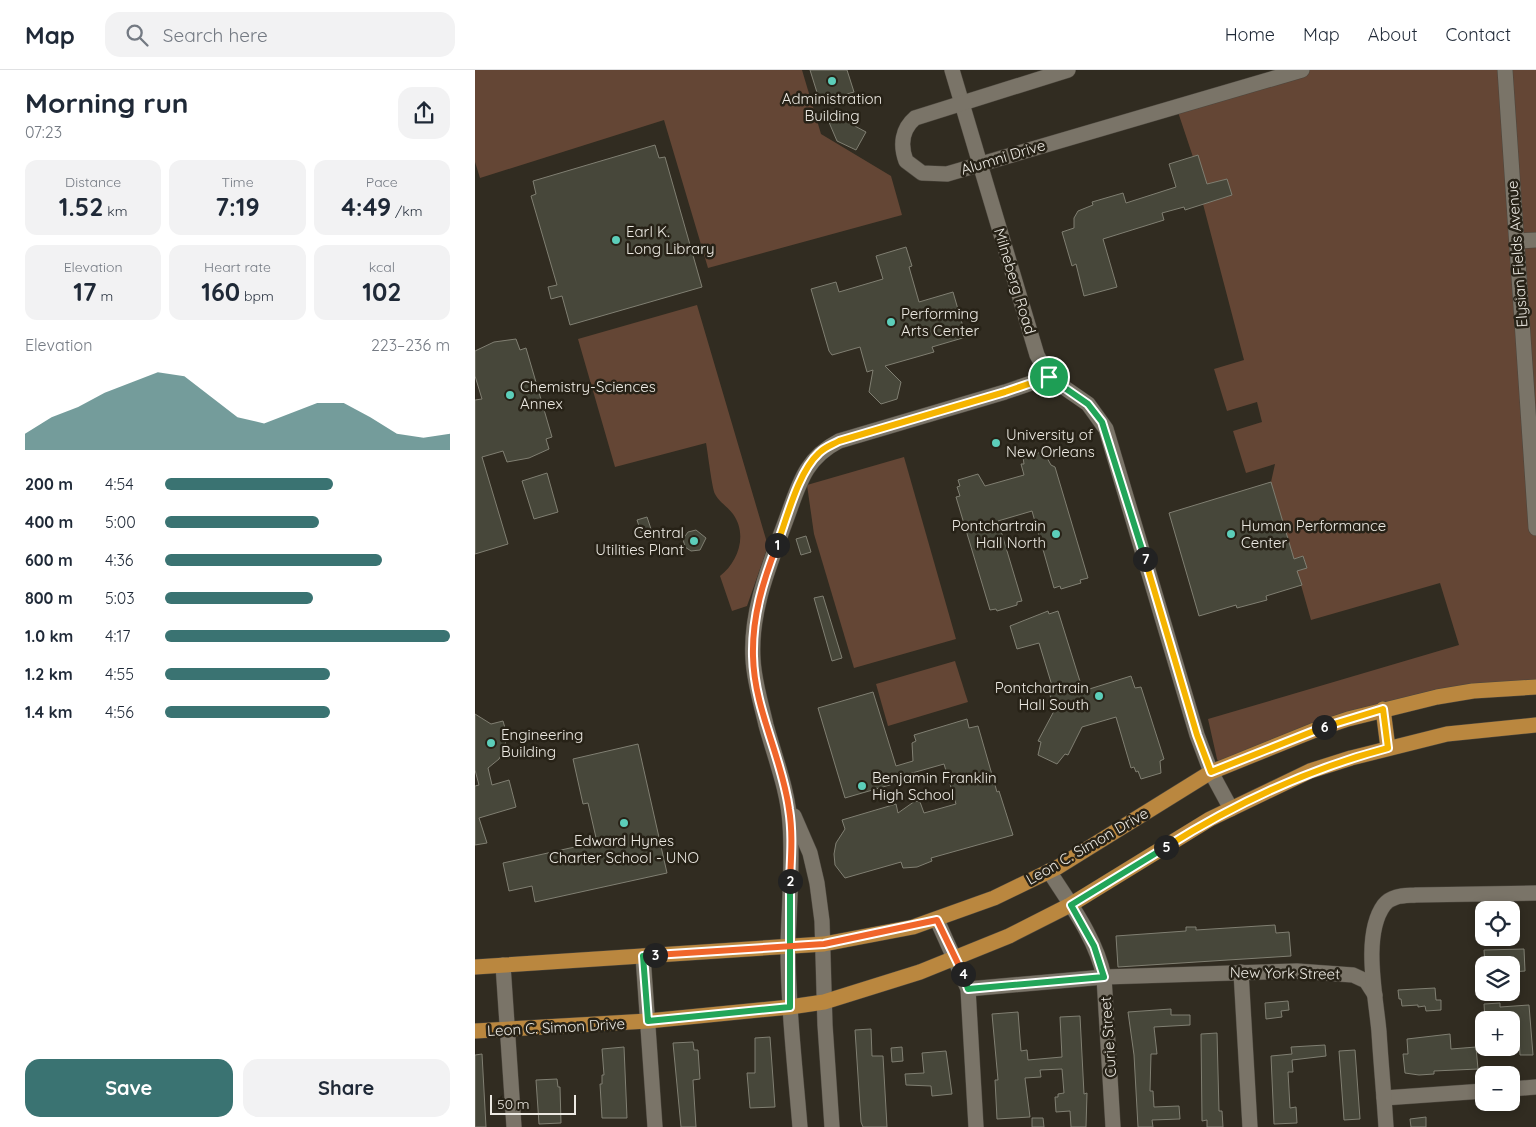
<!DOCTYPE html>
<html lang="en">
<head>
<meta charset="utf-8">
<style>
	:root { --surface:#fff; --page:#f2f2f3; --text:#1f2937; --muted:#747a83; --line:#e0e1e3; --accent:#3a7372 }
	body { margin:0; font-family:Quicksand,sans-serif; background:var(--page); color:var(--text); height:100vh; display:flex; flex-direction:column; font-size:19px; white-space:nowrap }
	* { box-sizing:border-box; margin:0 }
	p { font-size:16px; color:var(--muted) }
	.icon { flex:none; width:28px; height:28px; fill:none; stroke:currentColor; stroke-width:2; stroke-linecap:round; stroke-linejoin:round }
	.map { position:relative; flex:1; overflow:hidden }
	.details { display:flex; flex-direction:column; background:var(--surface); width:475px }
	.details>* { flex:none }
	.buttons { position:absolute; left:1000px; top:831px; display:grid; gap:10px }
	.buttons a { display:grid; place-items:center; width:45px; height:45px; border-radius:10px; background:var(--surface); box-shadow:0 2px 8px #0003; font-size:25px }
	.scale { position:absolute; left:15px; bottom:12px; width:86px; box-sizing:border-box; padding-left:5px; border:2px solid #ece9e2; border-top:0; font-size:14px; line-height:18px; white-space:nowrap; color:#ece9e2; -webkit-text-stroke:4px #272217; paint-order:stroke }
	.pin { position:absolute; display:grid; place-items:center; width:42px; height:42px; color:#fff; margin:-21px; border:2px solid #fff; border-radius:50%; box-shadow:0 1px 5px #0007 }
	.km { position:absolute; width:25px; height:25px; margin:-12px; border-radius:50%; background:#222; color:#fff; font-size:14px; line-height:25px; text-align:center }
	.round { display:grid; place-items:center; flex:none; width:52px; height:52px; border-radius:15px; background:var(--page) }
	.summary { display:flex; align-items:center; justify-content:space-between; height:85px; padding:0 25px }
	h1 { font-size:28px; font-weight:700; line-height:38px }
	.figures { display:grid; grid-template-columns:repeat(3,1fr); gap:8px; height:85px; padding:5px 25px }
	.figures div { display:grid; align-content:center; border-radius:12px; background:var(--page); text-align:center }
	.figures b { font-size:25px; font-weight:700 }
	.figures small { font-size:14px; font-weight:400 }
	.figures p { font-size:14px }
	.chart { height:140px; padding:10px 25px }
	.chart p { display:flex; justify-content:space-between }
	.chart svg { width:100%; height:90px; margin-top:5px; fill:var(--accent); opacity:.7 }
	.primary-button { display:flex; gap:10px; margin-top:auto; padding:10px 25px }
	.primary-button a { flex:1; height:58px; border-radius:15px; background:var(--accent); color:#fff; font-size:20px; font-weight:700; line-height:58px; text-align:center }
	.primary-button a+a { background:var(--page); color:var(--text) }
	ul { padding:0 25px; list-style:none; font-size:16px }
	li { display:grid; grid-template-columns:80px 60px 1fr; align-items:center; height:38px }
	li i { height:12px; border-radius:6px; background:var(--accent) }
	header { display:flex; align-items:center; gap:30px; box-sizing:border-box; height:70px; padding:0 25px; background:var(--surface); border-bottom:1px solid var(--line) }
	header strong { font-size:24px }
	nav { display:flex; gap:28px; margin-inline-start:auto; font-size:18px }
	.search { width:350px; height:45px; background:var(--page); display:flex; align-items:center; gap:12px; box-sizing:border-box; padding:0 18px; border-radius:15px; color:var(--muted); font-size:19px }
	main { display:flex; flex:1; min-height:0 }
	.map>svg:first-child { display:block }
	.green { fill:#644635 }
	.building { fill:#47473a; stroke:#807f72 }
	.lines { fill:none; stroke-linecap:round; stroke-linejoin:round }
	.minor-casing { stroke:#4c473e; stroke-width:16 }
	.major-casing { stroke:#4c473e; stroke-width:16 }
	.minor { stroke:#7a7468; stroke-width:15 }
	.major { stroke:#ba873f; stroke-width:15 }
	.split-1-casing { stroke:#fff; stroke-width:10 }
	.split-2-casing { stroke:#fff; stroke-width:10 }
	.split-3-casing { stroke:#fff; stroke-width:10 }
	.split-4-casing { stroke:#fff; stroke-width:10 }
	.split-5-casing { stroke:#fff; stroke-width:10 }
	.split-6-casing { stroke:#fff; stroke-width:10 }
	.split-7-casing { stroke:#fff; stroke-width:10 }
	.split-8-casing { stroke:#fff; stroke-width:10 }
	.split-1 { stroke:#f5b400; stroke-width:6 }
	.split-2 { stroke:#f0652b; stroke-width:6 }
	.split-3 { stroke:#22a559; stroke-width:6 }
	.split-4 { stroke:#f0652b; stroke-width:6 }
	.split-5 { stroke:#22a559; stroke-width:6 }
	.split-6 { stroke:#f5b400; stroke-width:6 }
	.split-7 { stroke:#f5b400; stroke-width:6 }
	.split-8 { stroke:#22a559; stroke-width:6 }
	.poi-dot { fill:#5cceba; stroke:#272217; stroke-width:2 }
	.labels { text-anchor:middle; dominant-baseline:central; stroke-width:5; stroke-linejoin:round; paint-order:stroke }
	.poi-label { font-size:15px; fill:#ece9e2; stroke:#272217; text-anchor:start }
	.street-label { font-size:15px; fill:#ece9e2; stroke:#272217 }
</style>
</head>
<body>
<header>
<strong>Map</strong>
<div class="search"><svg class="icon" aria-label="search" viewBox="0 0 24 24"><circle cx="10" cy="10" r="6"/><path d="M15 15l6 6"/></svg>Search here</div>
<nav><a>Home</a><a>Map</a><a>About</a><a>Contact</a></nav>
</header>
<main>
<section class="details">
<div class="summary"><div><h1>Morning run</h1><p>07:23</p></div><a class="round"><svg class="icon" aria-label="share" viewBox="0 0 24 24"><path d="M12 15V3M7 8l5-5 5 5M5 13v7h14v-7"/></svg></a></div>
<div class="figures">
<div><p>Distance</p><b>1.52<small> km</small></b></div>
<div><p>Time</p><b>7:19</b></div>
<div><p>Pace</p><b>4:49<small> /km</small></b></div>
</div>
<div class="figures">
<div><p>Elevation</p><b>17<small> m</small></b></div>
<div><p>Heart rate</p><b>160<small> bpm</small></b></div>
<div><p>kcal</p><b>102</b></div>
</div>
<div class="chart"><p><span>Elevation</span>223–236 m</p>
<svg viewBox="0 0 160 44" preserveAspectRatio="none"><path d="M0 44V36L10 28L20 23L30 16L40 11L50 6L60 8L70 18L80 28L90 31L100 26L110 21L120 21L130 28L140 36L150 38L160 36V44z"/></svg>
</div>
<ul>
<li><b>200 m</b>4:54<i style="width:59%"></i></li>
<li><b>400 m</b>5:00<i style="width:54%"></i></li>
<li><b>600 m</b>4:36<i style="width:76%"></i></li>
<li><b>800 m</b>5:03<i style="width:52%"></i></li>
<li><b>1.0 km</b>4:17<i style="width:100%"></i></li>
<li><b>1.2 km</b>4:55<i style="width:58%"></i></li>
<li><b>1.4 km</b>4:56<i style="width:58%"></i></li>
</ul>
<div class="primary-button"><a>Save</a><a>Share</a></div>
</section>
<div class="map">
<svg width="1061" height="1057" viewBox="0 0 1061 1057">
	<rect width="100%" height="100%" fill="#312c21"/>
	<g class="green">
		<path d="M0,0H327L346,64L416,106L427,145L233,198L189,50L5,108L0,92Z"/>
		<path d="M827,0H1061V617L962,627L747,698L742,689L733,649L984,575L965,513L836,550L822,501L832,498L828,486L819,489L796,412L800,394L771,403L758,361L787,352L782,332L752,341L739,299L769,290L728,134L757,125L752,109L732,114L723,86L718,87L701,36Z"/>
		<path d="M222,235L293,476L272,536L257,541L245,506C263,492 273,465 258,444C253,437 244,432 240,424C237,418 233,384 231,373L140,397L103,269Z"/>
		<path d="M429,387L481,569L379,598L339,464L332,415Z"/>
		<path d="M480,591L493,632L413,656L401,614Z"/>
	</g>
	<g class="building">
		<path d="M335,0H372L379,22L345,32Z"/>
		<path d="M372,41L378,55L391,62L381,80L362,71L353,50Z"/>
		<path d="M180,75L184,88L190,87L227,217L95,255L87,226L76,229L73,217L82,215L56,126L61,124L58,111Z"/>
		<path d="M723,85L732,114L752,109L757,125L710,140L709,137L687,143L689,150L628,169L642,217L609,226L601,194L597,196L587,162L599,158V148L603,141L618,135L617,132L648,123L651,133L701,117L694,94Z"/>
		<path d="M431,177L437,196L434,197L444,232L478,222L491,267L457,277L459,282L410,296L426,312L422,329L406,334L394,322L398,300L392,302L385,277L357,285L354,281L336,219L361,212L364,222L408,209L401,186Z"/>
		<path d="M41,269L45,280L51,278L77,367L71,369L74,379L54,388L32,392L28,381L7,387L33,474L0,484V330L7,329L0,306V281L19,272Z"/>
		<path d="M567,382L568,387L571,386L576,395L580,397L613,508L605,510L606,513L586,519L585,516L579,518L557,441L523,451L547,531L542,532V535L522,541L521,539L515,540L481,427L485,426L482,417L485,416L483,410L503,404L510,416L549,405L546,394H549L548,387Z"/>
		<path d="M72,403L83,442L59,449L47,411Z"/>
		<path d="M796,412L819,489L828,486L832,498L822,501L827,515L791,526L792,530L762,538L761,535L724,546L694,443Z"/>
		<path d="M172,447L176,459L166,462L162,450Z"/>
		<path d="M221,460L231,468L225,480L216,481L210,477L208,469L213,462Z"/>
		<path d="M331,466L336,482L326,485L321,469Z"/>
		<path d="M348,526L367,588L357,591L339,528Z"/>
		<path d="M573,541L574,544L583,541L608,621L656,606L660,618L666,617L689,689L685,691L686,703L666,709L663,701L661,702L659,697L656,698L641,647L607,657L593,685L590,684L582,694L563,685L566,672L563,671L579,641L574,621L578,619L564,573L542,579L535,556Z"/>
		<path d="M398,622L421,696L438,691L437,673L441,671L439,665L492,649L494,658L503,656L522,722L524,721L538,765L456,788L457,791L442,797L428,798L426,792L370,808L360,795L359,784L361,773L370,759L367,750L421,734L423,743L440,731L445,732L449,743L481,734L469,694L423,707L425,712L370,728L343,638Z"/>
		<path d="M0,644L16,654L28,651L32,665L29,680L24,689L13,698L17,715L34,710L41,737L4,748L12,773L0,775V716L4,715L0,700Z"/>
		<path d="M163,674L192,803L60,832L57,816L34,821L28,793L122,772L113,733L108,734L98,689Z"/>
		<path d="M800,855L801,863L814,862L816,886L643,897L641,866L711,861V857H721V860Z"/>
		<path d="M1049,879L1050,901L1036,902V895H1010L1009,880Z"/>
		<path d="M960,918L961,930H966V940L951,941L950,936L943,937V935L927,936L926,929H924L923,920Z"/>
		<path d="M813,931L814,940L806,941L807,947L791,949L790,933Z"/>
		<path d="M1025,933V937L1054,935L1058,985H1045L1043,950H1010L1009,934Z"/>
		<path d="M696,939V945H715V955L679,957L682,984H676L675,1021H678L679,1037L704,1036L705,1049L677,1050L678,1057H663L659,985L653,942Z"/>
		<path d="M543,942L546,981L552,980L553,990L587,987L585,947L605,946L609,1024L612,1023L611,1057H596L595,1041L581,1042L580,1027H583V1024L589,1023L587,999L565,1000L566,1007L550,1008L555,1047L522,1049L520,1010H523L517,944Z"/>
		<path d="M396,959L397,986H408L412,1057H388L386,1052L380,960Z"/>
		<path d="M742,963L744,1041H747L748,1057H732V1050L727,1051L726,964Z"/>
		<path d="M975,964L976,979L1001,977L1003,999L959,1001V1004L944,1005L930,1003L928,984H933L932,969Z"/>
		<path d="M295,967L300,1037L275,1038L272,1003H280V968Z"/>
		<path d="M218,972L219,980H223L225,1009L218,1010L221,1057H206L198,973Z"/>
		<path d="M850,975L851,986L817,990L818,1002H813L815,1038L821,1037L822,1053L799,1054L796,986L817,984L816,977Z"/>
		<path d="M149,977L152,1048H127L125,1014H127V1005H129L127,979Z"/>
		<path d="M427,977L428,991L417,992L416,978Z"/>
		<path d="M880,980L885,1049L869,1050L864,981Z"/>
		<path d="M471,981L477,1024L457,1026L456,1016L431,1015L430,1004L449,1003L447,983Z"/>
		<path d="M7,984L11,1057H0V985Z"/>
		<path d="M82,1009L83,1017H85L86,1053L64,1054L61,1010Z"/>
		<path d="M951,1047V1057H936L935,1049Z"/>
		<path d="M557,1048H568L569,1057H557Z"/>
	</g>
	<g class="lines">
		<defs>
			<g id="minor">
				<path d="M477,0L562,285L574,307L613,334L631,359L722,665L736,702L756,739"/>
				<path d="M593,0L440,48C427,59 425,75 431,91L447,103L472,104L827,0"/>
				<path d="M1030,0L1061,458"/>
				<path d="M1042,171L1061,170"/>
				<path d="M319,746L335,783L342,813L347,851L350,955L357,1057"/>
				<path d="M574,801C595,834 621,868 629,907L638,1057"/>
				<path d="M462,850L493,919L501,1057"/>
				<path d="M168,886L180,1057"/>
				<path d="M28,895L39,1057"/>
				<path d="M766,902L775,1057"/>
				<path d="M493,919L629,907L822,901L878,905L891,911L900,925"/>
				<path d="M1036,1019L1061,1017"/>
				<path d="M909,1028L1009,1021"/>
				<path d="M325,1057C320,997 313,936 313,876C314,835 318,795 315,754C313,720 300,688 291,655C286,633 279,611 278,589C275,540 295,494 311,450C324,415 329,389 364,371L530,322L574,307"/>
				<path d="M911,1057C909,1025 906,994 904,962C901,927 887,865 909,835C917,825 929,826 941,825L1061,823"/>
			</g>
			<g id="major">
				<path d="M908,639L913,678"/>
				<path d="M0,897L349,874L438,857L519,828L583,797L736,702L840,660L873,649L962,627L998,621L1061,617"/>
				<path d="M0,961L173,951L315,937L349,932L445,902L534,866L595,835L735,749L835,701L876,688L972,664L1061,655"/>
			</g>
		</defs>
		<use href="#minor" class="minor-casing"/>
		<use href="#major" class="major-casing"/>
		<use href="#minor" class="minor"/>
		<use href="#major" class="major"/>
	</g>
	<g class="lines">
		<defs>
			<path id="split-1" d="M302,475C312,448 323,402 344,383C350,377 357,375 364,371L530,322L574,307"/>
			<path id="split-2" d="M302,475C288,511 277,547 278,586C279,639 307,687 314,739C318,763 316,787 315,811"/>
			<path id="split-3" d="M180,885L168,886L173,951L315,937V811"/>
			<path id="split-4" d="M180,885L349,874L462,850L488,904"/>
			<path id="split-5" d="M488,904L493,919L629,907L619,876L596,835L691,777"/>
			<path id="split-6" d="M691,777C761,733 833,699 913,678L908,639L849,657"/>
			<path id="split-7" d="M670,489L722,665L736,702L849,657"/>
			<path id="split-8" d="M574,307L613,334L627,352L670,489"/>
		</defs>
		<use href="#split-1" class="split-1-casing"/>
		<use href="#split-2" class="split-2-casing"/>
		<use href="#split-3" class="split-3-casing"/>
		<use href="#split-4" class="split-4-casing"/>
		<use href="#split-5" class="split-5-casing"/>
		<use href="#split-6" class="split-6-casing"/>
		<use href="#split-7" class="split-7-casing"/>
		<use href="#split-8" class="split-8-casing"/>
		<use href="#split-1" class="split-1"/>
		<use href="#split-2" class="split-2"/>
		<use href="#split-3" class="split-3"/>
		<use href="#split-4" class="split-4"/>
		<use href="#split-5" class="split-5"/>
		<use href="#split-6" class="split-6"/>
		<use href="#split-7" class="split-7"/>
		<use href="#split-8" class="split-8"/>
	</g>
	<g class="poi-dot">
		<circle cx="357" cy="11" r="5"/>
		<circle cx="141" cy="170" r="5"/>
		<circle cx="416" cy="252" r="5"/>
		<circle cx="35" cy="325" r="5"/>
		<circle cx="521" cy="373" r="5"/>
		<circle cx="581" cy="464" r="5"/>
		<circle cx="756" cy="464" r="5"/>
		<circle cx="219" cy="471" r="5"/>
		<circle cx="624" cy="626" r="5"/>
		<circle cx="16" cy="673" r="5"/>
		<circle cx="387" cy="716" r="5"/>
		<circle cx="149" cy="753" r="5"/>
	</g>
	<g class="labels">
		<g class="poi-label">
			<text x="357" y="28" text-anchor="middle">Administration<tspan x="357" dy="17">Building</tspan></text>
			<text x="151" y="161">Earl K.<tspan x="151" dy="17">Long Library</tspan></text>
			<text x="426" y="243">Performing<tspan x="426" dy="17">Arts Center</tspan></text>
			<text x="45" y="316">Chemistry-Sciences<tspan x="45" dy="17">Annex</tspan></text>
			<text x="531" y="364">University of<tspan x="531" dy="17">New Orleans</tspan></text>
			<text x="571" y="455" text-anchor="end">Pontchartrain<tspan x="571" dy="17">Hall North</tspan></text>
			<text x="766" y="455">Human Performance<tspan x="766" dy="17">Center</tspan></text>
			<text x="209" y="462" text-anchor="end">Central<tspan x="209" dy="17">Utilities Plant</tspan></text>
			<text x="614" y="617" text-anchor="end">Pontchartrain<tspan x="614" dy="17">Hall South</tspan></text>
			<text x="26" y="664">Engineering<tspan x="26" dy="17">Building</tspan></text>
			<text x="397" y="707">Benjamin Franklin<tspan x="397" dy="17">High School</tspan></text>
			<text x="149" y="770" text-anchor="middle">Edward Hynes<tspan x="149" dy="17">Charter School - UNO</tspan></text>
		</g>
		<g class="street-label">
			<text transform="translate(528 87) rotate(-17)">Alumni Drive</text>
			<text transform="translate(1042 184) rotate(-94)">Elysian Fields Avenue</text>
			<text transform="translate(540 211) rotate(73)">Milneberg Road</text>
			<text transform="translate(612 776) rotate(-30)">Leon C. Simon Drive</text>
			<text transform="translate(810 903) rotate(1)">New York Street</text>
			<text transform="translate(81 957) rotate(-3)">Leon C. Simon Drive</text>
			<text transform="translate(633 967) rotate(-94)">Curie Street</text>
		</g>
	</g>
</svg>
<div class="buttons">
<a><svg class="icon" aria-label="locate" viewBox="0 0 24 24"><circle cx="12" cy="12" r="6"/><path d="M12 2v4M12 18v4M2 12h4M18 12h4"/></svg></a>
<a><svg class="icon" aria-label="layers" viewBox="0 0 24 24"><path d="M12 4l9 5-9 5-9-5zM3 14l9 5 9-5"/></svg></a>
<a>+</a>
<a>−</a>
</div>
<div class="scale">50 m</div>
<div class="pin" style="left:574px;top:307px;background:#1e9e55"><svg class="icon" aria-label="arrive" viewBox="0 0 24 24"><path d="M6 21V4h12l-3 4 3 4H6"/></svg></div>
<b class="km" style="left:302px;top:475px">1</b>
<b class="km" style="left:315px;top:811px">2</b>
<b class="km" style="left:180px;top:885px">3</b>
<b class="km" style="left:488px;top:904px">4</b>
<b class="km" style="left:691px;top:777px">5</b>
<b class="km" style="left:849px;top:657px">6</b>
<b class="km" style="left:670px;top:489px">7</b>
</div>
</main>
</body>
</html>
